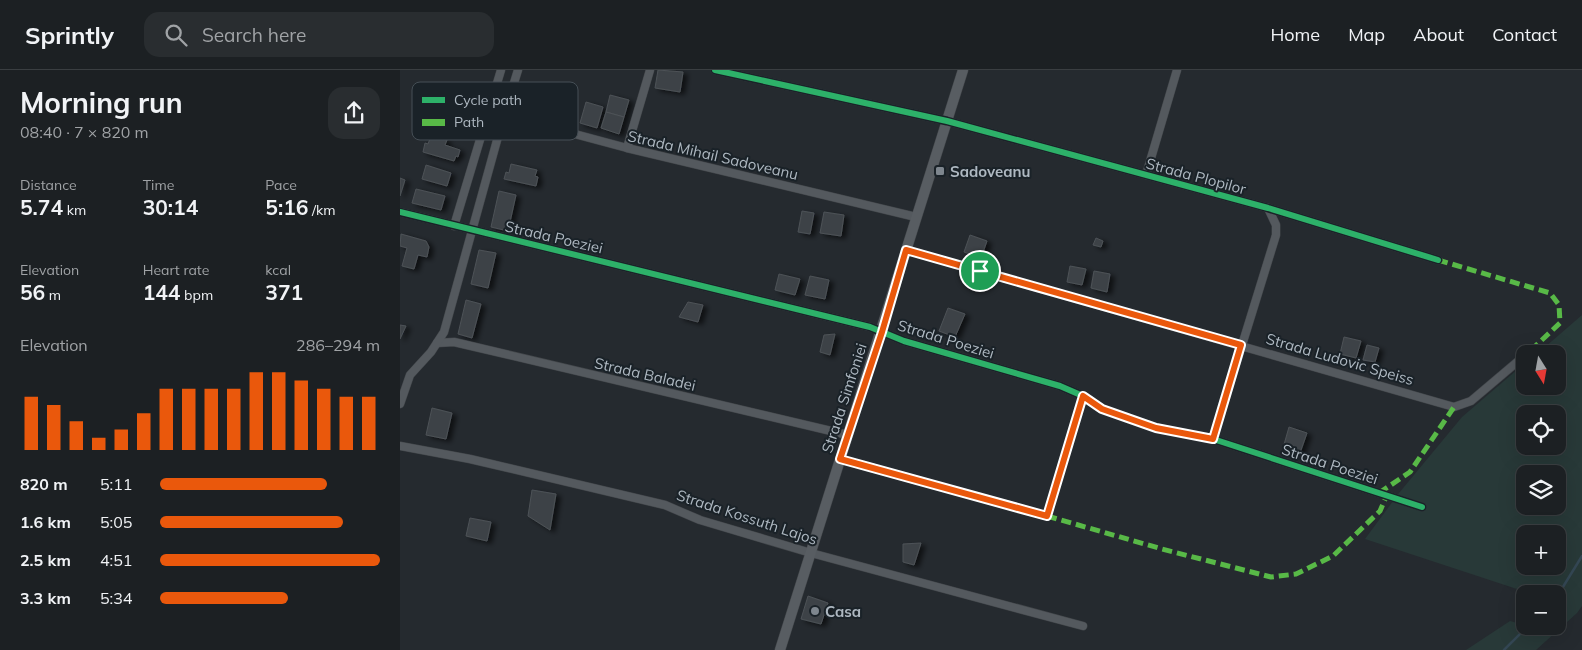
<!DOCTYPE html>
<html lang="en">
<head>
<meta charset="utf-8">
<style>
	:root { --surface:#1c2023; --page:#292d30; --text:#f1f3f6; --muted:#a0a3a6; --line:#3a3e41; --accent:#ea580c }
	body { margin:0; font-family:Mulish,sans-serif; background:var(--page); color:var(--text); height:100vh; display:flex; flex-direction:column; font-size:19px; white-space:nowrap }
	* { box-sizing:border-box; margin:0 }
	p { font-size:16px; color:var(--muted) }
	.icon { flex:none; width:28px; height:28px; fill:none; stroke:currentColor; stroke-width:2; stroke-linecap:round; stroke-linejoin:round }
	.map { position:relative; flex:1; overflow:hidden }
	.panel { display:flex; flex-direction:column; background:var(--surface); width:400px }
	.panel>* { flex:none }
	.needle { width:32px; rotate:169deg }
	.tools { position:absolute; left:1116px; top:275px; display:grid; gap:10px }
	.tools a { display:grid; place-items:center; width:50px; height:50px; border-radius:10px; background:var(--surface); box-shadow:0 5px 20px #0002,0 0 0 1px var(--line); font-size:25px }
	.pin { position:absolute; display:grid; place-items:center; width:42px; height:42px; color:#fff; margin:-21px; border:2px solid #fff; border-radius:50%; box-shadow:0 1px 5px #0007 }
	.round { display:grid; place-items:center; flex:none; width:52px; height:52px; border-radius:15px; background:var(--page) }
	.overview { display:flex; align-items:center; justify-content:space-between; height:85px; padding:0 20px }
	h1 { font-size:28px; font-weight:700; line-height:38px }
	.metrics { display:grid; grid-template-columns:repeat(3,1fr); gap:8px; height:85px; padding:5px 20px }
	.metrics div { display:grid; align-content:center }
	.metrics b { font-size:21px; font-weight:700 }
	.metrics small { font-size:14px; font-weight:400 }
	.metrics p { font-size:14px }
	.chart { height:140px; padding:10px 20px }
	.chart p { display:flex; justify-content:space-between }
	.chart svg { width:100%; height:90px; margin-top:5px; stroke:var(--accent); stroke-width:6 }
	ul { padding:0 20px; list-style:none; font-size:16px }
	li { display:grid; grid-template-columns:80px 60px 1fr; align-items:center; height:38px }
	li i { height:12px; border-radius:6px; background:var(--accent) }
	header { display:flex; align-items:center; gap:30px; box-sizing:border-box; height:70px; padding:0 25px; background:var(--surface); border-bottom:1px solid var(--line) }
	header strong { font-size:24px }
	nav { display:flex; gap:28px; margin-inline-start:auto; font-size:18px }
	.search { width:350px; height:45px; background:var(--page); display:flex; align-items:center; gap:12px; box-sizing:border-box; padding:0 18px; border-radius:15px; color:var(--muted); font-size:19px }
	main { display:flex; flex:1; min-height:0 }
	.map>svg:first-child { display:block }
	.green { fill:#283938; fill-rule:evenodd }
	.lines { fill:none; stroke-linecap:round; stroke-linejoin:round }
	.stream { stroke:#344754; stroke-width:2.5 }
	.building { fill:#3e4347; stroke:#4d5257; filter:url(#shadow) }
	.street-casing { stroke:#42464a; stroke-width:9 }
	.secondary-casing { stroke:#42464a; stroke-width:11 }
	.street { stroke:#54595e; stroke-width:8 }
	.secondary { stroke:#585d62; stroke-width:10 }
	.quiet { stroke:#58b947; stroke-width:5; stroke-dasharray:10 5; stroke-linecap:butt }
	.cycleway-casing { stroke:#1a2228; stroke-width:9 }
	.cycleway { stroke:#2db169; stroke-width:6 }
	.route-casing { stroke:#fff; stroke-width:10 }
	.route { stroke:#ea580c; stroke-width:6 }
	.poi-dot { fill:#7e868e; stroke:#1a2228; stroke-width:2 }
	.labels { text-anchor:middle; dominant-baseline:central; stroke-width:4; stroke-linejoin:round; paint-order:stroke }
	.street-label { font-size:15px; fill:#aeb8c1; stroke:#1a2228 }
	.poi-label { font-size:15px; font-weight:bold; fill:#aeb8c1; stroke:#1a2228; text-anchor:start }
	.key { fill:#1a2228; stroke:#464f56; stroke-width:1 }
	.key-label { font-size:14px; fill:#aeb8c1 }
</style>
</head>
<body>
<header>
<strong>Sprintly</strong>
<div class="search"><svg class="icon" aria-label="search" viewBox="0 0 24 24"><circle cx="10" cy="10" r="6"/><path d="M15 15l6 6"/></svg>Search here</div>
<nav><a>Home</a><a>Map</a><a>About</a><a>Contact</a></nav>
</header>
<main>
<section class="panel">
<div class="overview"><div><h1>Morning run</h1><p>08:40 · 7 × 820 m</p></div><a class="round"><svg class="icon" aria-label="share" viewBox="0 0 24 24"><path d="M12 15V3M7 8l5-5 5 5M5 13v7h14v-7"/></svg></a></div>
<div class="metrics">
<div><p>Distance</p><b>5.74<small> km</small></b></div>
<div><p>Time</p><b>30:14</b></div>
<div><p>Pace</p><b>5:16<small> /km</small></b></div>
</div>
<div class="metrics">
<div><p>Elevation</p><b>56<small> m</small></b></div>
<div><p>Heart rate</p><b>144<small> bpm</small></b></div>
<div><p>kcal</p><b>371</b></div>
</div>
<div class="chart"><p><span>Elevation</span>286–294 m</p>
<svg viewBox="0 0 160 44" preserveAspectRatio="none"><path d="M5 44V18M15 44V22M25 44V30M35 44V38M45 44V34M55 44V26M65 44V14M75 44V14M85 44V14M95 44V14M105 44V6M115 44V6M125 44V10M135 44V14M145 44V18M155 44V18"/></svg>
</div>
<ul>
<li><b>820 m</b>5:11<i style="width:76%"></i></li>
<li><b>1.6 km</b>5:05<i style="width:83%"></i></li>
<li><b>2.5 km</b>4:51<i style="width:100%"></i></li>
<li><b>3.3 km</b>5:34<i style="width:58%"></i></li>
</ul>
</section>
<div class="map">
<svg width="1182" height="580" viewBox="0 0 1182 580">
	<defs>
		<filter id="shadow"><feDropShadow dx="4.5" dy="2.5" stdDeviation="2.5" flood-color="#0009"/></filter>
	</defs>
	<rect width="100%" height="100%" fill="#252a2f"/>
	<path class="green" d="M1182,245V536L1177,543L1136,580H1066L1110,551L1121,554L1125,550V556H1158V524H1132L965,469L999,423L1062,347L1125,293V316H1158V284H1137ZM1125,344H1158V376H1125ZM1125,404H1158V436H1125ZM1125,464H1158V496H1125Z"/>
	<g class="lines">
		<g class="stream">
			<path d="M1158,525L1182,486"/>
			<path d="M1104,580L1128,556"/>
		</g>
	</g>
	<g class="building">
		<path d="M258,0L283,2L280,22L255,18Z"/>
		<path d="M210,25L229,30L224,47L206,42Z"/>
		<path d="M186,32L203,37L197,58L180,53Z"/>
		<path d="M206,42L224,47L219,64L201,58Z"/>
		<path d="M31,66L47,70L45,75L60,80L58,87L56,86L54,91L23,82L25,73L28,74Z"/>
		<path d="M111,94L137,100L135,106L138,107L136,116L104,109L106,102L109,103Z"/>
		<path d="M26,95L51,103L47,116L22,109Z"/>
		<path d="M0,108L5,110L0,126Z"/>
		<path d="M16,119L45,126L41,140L12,133Z"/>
		<path d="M99,121L116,125L108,161L91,157Z"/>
		<path d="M402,141L414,143L410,164L398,162Z"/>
		<path d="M424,142L444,145L441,166L420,163Z"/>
		<path d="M1,164L26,171L29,177L27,187L18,185L14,199L2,196L7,178L0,176Z"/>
		<path d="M570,165L587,171L581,188L564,182Z"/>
		<path d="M696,168L703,171L701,177L693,175Z"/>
		<path d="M79,180L96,183L88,218L71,214Z"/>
		<path d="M670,196L686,199L682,215L667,212Z"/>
		<path d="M694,201L710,204L707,222L691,218Z"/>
		<path d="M379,204L400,209L395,225L375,220Z"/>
		<path d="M410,206L429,210L425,229L405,225Z"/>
		<path d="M66,230L81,234L72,268L58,264Z"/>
		<path d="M288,232L303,235L298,252L279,247Z"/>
		<path d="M548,238L565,244L555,267L539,261Z"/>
		<path d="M0,255L6,256L0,269Z"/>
		<path d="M435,264L430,285L420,282L424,265Z"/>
		<path d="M944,267L961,271L956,288L940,284Z"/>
		<path d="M967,275L979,278L975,292L963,290Z"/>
		<path d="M32,338L52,343L46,369L26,365Z"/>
		<path d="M889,357L907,363L900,383L883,378Z"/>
		<path d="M132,420L156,424L150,460L128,446Z"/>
		<path d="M70,448L91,452L87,471L66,466Z"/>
		<path d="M521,473L514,495L503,492V474Z"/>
		<path d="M408,526L428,533L421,554L401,549Z"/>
	</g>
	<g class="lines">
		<defs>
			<g id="street">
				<path d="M315,0L547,51L868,138L1038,190"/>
				<path d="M104,45L227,78L516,147"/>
				<path d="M227,78L250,0"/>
				<path d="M746,105L777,0"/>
				<path d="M0,142L470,257L504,271L660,316L683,326L702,339L757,358L813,369L1022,437"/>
				<path d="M54,156L101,0"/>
				<path d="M506,180L1054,337L1071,331L1123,287"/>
				<path d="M37,273L54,272L448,365"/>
				<path d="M0,334L10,305L31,282L44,262L104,45L118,0"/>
				<path d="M813,369L876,165V155L868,138"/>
				<path d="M0,376L70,389L265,435L300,450L411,483L683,556"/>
				<path d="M440,389L647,446L683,326"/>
			</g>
			<path id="secondary" d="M380,580C440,386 503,194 563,0"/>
		</defs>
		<use href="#street" class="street-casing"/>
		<use href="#secondary" class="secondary-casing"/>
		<use href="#street" class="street"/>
		<use href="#secondary" class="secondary"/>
		<g class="quiet">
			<path d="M1038,190L1150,223L1159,235L1160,253L1127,284"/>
			<path d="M979,423L1010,402L1054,337"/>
			<path d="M647,446L762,479L871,507L896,504L933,486L980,441L987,425"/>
		</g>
		<defs>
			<g id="cycleway">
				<path d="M315,0L547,51L868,138L1038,190"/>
				<path d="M0,142L470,257L504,271L660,316L683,326L702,339L757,358L813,369L1022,437"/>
			</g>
		</defs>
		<use href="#cycleway" class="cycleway-casing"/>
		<use href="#cycleway" class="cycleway"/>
	</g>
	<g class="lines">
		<defs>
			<path id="route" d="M506,180L841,275L813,369L756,358L702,339L683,326L647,446L440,389L482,262Z"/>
		</defs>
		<use href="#route" class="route-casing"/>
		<use href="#route" class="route"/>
	</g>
	<g class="poi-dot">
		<rect x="535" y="96" width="10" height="10" rx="2.5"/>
		<circle cx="415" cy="541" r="5"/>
	</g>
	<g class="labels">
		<g class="street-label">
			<text transform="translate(313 85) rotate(13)">Strada Mihail Sadoveanu</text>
			<text transform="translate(796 106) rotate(15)">Strada Plopilor</text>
			<text transform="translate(154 167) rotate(13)">Strada Poeziei</text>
			<text transform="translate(546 269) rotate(17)">Strada Poeziei</text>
			<text transform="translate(940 289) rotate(16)">Strada Ludovic Speiss</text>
			<text transform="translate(245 304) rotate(13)">Strada Baladei</text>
			<text transform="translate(444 328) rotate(-72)">Strada Simfoniei</text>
			<text transform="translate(930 394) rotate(18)">Strada Poeziei</text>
			<text transform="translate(347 447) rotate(18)">Strada Kossuth Lajos</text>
		</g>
		<g class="poi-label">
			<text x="550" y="101">Sadoveanu</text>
			<text x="425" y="541">Casa</text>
		</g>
	</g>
	<rect x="12" y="12" width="166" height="58" rx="8" class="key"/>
	<rect x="22" y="27" width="23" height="6" fill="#2db169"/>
	<rect x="22" y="49" width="23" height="7" fill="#58b947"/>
	<g class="key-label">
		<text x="54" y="35">Cycle path</text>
		<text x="54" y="57">Path</text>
	</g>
</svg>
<div class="tools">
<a><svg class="needle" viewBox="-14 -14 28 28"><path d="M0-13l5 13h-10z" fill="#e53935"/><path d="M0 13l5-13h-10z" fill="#a0a3a6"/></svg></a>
<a><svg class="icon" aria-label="locate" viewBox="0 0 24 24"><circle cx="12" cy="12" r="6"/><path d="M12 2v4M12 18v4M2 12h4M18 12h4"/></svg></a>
<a><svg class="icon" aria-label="layers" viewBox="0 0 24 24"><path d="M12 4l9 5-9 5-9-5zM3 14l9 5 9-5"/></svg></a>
<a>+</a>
<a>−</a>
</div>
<div class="pin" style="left:580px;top:201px;background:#1e9e55"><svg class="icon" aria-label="arrive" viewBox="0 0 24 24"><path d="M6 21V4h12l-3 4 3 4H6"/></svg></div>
</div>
</main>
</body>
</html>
